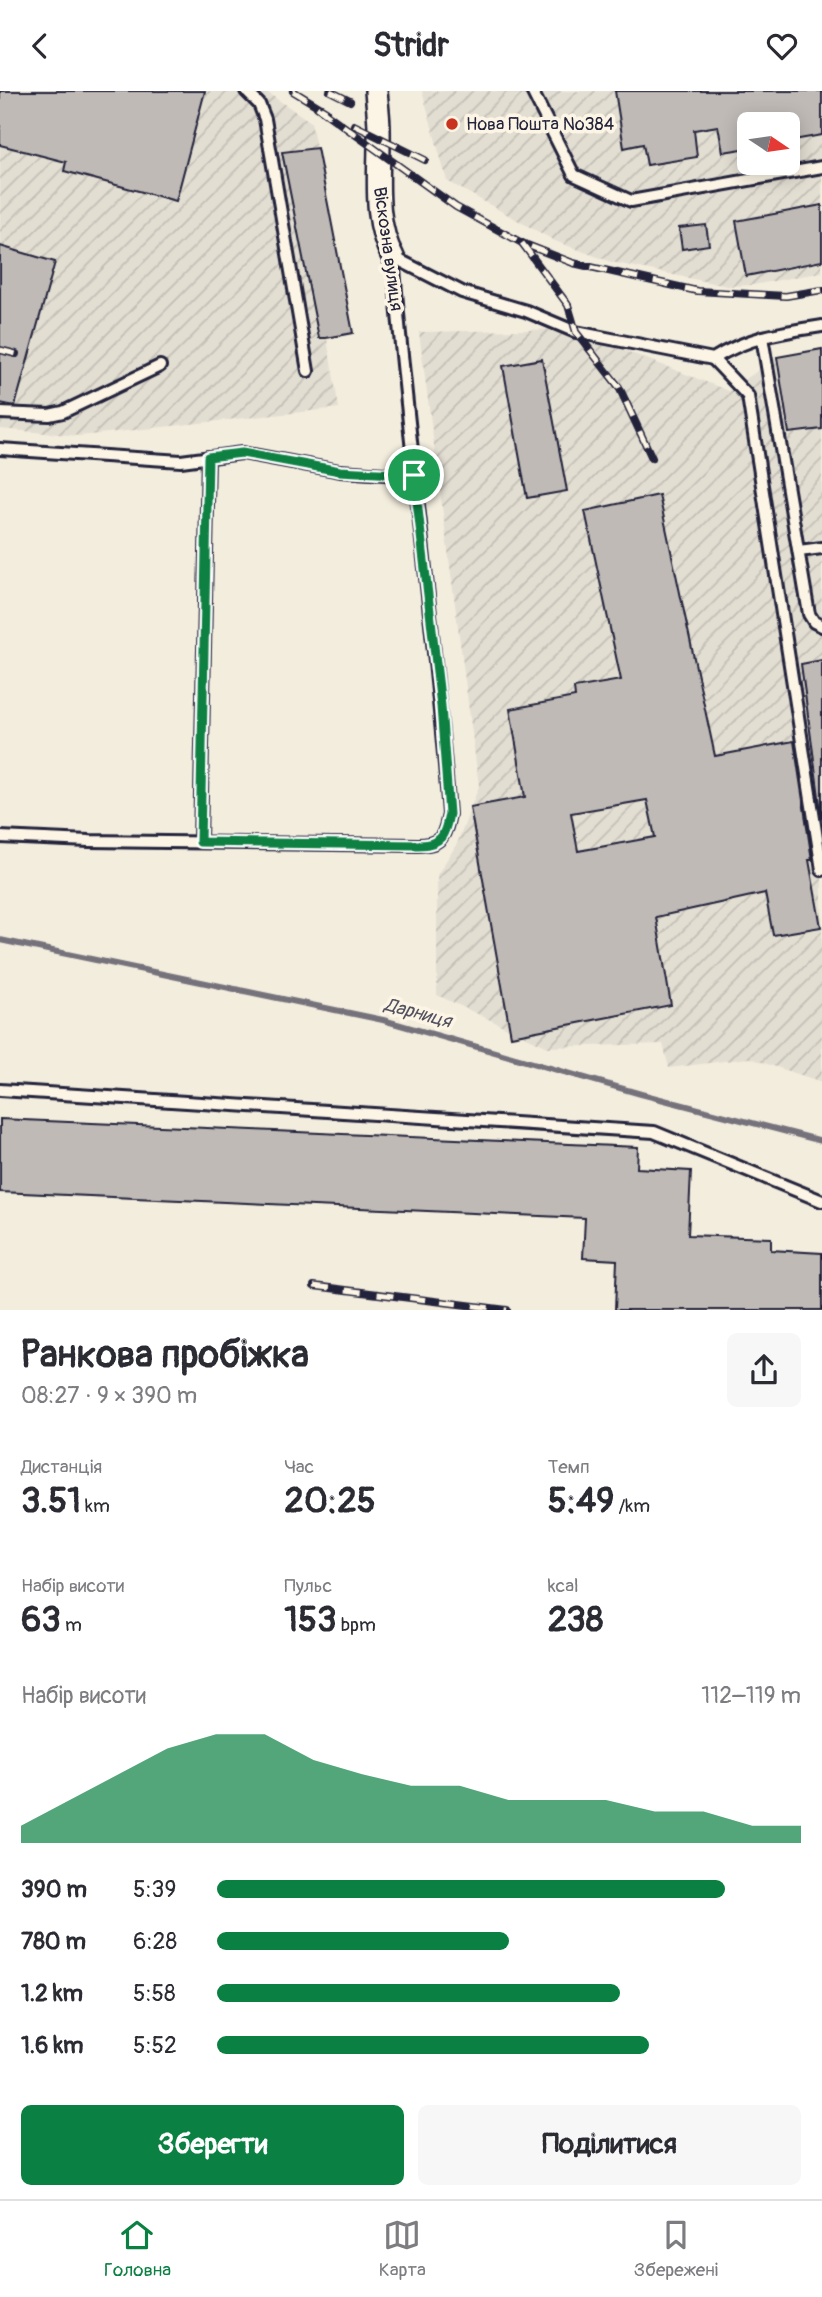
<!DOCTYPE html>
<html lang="uk">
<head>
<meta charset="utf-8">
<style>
	:root { --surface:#fff; --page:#f7f7f7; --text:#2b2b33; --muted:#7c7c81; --line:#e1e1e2; --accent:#0b8043 }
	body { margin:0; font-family:Pangolin,sans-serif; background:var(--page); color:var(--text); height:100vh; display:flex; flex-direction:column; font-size:26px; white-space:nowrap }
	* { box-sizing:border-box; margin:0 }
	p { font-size:23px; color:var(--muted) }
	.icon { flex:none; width:38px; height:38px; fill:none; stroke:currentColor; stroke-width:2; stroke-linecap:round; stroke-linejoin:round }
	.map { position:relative; height:1219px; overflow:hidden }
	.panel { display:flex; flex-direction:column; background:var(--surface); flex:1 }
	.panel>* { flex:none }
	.needle { width:46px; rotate:103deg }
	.tools { position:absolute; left:737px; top:21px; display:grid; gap:14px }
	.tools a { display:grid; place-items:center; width:63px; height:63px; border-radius:10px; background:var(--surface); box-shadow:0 4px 18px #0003; font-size:35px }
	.pin { position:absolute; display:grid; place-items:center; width:60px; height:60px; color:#fff; margin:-30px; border:4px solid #fff; border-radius:50%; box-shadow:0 2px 7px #0007 }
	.round { display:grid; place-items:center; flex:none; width:74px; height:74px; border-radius:10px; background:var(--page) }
	.overview { display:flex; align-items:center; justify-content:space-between; height:119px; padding:0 21px }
	h1 { font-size:38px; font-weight:700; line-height:52px }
	.figures { display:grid; grid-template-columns:repeat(3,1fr); gap:10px; height:119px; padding:7px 21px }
	.figures div { display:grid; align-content:center }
	.figures b { font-size:35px; font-weight:700 }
	.figures small { font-size:19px; font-weight:400 }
	.figures p { font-size:19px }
	.chart { height:196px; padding:14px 21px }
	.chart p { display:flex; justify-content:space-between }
	.chart svg { width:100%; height:126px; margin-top:7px; fill:var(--accent); opacity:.7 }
	.button { display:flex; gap:14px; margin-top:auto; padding:14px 21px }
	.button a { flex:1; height:80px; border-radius:10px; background:var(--accent); color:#fff; font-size:28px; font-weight:700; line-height:80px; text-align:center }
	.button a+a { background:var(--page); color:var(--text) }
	ul { padding:0 21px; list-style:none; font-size:23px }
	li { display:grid; grid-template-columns:112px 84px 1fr; align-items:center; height:52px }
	li i { height:18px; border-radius:9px; background:var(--accent) }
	header { display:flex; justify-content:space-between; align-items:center; height:91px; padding:0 21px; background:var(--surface); font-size:32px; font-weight:700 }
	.tab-bar { display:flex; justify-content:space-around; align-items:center; height:98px; border-top:2px solid var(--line); background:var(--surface); font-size:19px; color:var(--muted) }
	.tab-bar a { display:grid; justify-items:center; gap:4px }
	.tab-bar .selected { color:var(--accent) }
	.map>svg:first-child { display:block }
	.industrial { fill:url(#industrial-furrows); fill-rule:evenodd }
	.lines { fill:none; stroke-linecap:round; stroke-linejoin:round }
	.stream { stroke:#75727b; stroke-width:6 }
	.building { fill:#bfbab6; stroke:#22223b; stroke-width:2; fill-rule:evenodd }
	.lane-casing { stroke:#22223b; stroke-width:16 }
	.street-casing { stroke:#22223b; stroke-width:26 }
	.lane { stroke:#fcf5e5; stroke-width:10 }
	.street { stroke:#fcf5e5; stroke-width:21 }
	.rail-casing { stroke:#22223b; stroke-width:8 }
	.rail { stroke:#fcf5e5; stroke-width:5; stroke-dasharray:16; stroke-linecap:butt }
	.route-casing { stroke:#fff; stroke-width:14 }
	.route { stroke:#0b8043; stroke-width:9 }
	.poi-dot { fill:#c8321e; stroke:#fcf5e5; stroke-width:2.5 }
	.labels { text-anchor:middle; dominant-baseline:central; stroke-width:7; stroke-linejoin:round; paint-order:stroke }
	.poi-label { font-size:18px; fill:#22223b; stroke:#fcf5e5; text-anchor:start }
	.street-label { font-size:18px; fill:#22223b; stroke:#fcf5e5 }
	.water-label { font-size:19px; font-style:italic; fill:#525160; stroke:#fcf5e5 }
</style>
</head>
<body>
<header><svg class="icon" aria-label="back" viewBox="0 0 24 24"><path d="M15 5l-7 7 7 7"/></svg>Stridr<svg class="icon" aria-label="heart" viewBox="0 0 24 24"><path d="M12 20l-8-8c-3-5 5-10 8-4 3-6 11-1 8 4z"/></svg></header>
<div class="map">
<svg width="822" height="1219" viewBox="0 0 822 1219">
	<defs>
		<pattern id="industrial-furrows" width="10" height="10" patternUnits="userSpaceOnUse" patternTransform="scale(1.75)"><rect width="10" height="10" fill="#e3ded2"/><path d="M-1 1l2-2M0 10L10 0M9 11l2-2" fill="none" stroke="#c2beb5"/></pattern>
	</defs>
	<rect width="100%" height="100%" fill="#f3edde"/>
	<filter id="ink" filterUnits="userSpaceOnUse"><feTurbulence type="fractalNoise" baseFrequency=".0143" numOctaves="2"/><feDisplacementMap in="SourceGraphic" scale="14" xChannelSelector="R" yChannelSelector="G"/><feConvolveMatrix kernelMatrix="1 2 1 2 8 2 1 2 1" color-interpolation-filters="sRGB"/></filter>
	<g filter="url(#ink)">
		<g class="industrial">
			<path d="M0,0H265L311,31L353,242L327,248L339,317L80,345L0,338Z"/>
			<path d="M422,0H822V181L753,194L727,195L611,171L555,150L447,90ZM749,33H788V72H749Z"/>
			<path d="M570,238L729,300L777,266L822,258V991L749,967L669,977L663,953L548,956L437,904V784L457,753L479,695L419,241Z"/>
		</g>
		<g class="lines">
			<path class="stream" d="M0,849L383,929L641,1003L822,1050"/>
		</g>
		<g class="building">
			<path d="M0,0H205L176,110L64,80L66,71L0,54Z"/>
			<path d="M615,0H822V44L788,50V33H749V57L723,61L718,35L694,39L697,66L647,74L643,53L624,57Z"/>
			<path d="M317,57L353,242L326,247H319L282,61Z"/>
			<path d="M822,114V170L746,185L736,130Z"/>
			<path d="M706,134L709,154L682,158L679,137Z"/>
			<path d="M0,155L55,171L15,315L0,312Z"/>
			<path d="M822,258V338L789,342L777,266Z"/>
			<path d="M542,268L567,400L527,407L503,275Z"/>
			<path d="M659,404L715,665L794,650L812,769H809L821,836L773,844L765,802L656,826L671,914L511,945L470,716L525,706L510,618L575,606L574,597L621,589L585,420ZM647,709L655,746L578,760L571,722Z"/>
			<path d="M822,569V728L801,573Z"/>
			<path d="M0,1028L638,1056L637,1077L691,1080L688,1144L771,1147V1159L822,1162V1219H615L617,1169L583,1167L585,1127L0,1101Z"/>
		</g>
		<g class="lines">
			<defs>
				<g id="lane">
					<path d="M246,0L259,13L265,28L308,280"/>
					<path d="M532,0L574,84L631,110L822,76"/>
					<path d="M393,166L462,201L526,220L576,241L713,268C748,246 782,241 822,235"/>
					<path d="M762,246L809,523L814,531L822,535"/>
					<path d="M713,268L748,305L822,779"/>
					<path d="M0,322L49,324L63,321L160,275"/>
					<path d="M0,358L181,370L242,362L340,380L414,385"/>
					<path d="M799,460L822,457"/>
					<path d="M0,746L89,750L418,754C442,754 445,744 449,723C435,537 408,352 393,166"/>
					<path d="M200,751L208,366"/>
					<path d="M0,999L654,1041L822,1110"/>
				</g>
				<path id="street" d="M376,0C377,13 379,25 379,38C380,81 372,128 393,166"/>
			</defs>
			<use href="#lane" class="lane-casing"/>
			<use href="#street" class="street-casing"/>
			<use href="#lane" class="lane"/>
			<use href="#street" class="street"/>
			<defs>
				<g id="rail">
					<path d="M293,0L326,20"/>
					<path d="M330,0L350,10"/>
					<path d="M317,16L456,116L522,152L573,172L697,200L786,205L822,199"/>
					<path d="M354,34L425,69"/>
					<path d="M522,152L568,214L576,241L619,296L652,367"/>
					<path d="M0,259L16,263"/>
					<path d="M314,1195L507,1219"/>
				</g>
			</defs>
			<use href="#rail" class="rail-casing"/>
			<use href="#rail" class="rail"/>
		</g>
	</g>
	<g class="lines" filter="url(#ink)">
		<defs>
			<path id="route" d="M242,362L340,380L414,384L441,615L449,723C445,744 442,754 418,754L200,751L208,366Z"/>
		</defs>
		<use href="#route" class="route-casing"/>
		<use href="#route" class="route"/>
	</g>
	<circle class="poi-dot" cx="452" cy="33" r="7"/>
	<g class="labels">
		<g class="poi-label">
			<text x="466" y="33">Нова Пошта №384</text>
		</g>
		<g class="street-label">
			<text transform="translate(388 158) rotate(82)">Віскозна вулиця</text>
		</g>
		<g class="water-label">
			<text transform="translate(418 922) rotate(15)">Дарниця</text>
		</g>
	</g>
</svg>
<div class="tools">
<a><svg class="needle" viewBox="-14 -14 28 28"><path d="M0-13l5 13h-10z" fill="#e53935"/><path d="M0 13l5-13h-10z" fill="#7c7c81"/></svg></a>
</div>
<div class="pin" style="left:414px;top:384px;background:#1e9e55"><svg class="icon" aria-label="arrive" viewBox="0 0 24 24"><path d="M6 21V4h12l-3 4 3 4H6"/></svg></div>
</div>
<section class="panel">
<div class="overview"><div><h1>Ранкова пробіжка</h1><p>08:27 · 9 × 390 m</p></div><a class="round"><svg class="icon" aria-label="share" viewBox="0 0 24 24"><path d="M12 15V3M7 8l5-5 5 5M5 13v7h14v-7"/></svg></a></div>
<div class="figures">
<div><p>Дистанція</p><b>3.51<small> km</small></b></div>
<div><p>Час</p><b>20:25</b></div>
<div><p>Темп</p><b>5:49<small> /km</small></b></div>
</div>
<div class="figures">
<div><p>Набір висоти</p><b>63<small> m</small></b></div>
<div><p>Пульс</p><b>153<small> bpm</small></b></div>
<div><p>kcal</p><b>238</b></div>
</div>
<div class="chart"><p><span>Набір висоти</span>112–119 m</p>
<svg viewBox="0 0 160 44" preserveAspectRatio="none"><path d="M0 44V38L10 29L20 20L30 11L40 6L50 6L60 15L70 20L80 24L90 24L100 29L110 29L120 29L130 33L140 33L150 38L160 38V44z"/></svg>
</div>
<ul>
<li><b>390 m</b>5:39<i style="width:87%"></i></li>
<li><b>780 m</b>6:28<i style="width:50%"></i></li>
<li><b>1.2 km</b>5:58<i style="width:69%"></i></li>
<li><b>1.6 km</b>5:52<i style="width:74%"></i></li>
</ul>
<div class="button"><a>Зберегти</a><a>Поділитися</a></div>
</section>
<nav class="tab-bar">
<a class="selected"><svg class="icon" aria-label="home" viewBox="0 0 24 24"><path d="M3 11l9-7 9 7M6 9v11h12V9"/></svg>Головна</a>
<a><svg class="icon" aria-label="map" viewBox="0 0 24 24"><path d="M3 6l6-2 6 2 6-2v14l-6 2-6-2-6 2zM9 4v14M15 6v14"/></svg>Карта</a>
<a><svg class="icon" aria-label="saved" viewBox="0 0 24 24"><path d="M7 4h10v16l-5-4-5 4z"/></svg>Збережені</a>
</nav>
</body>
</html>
